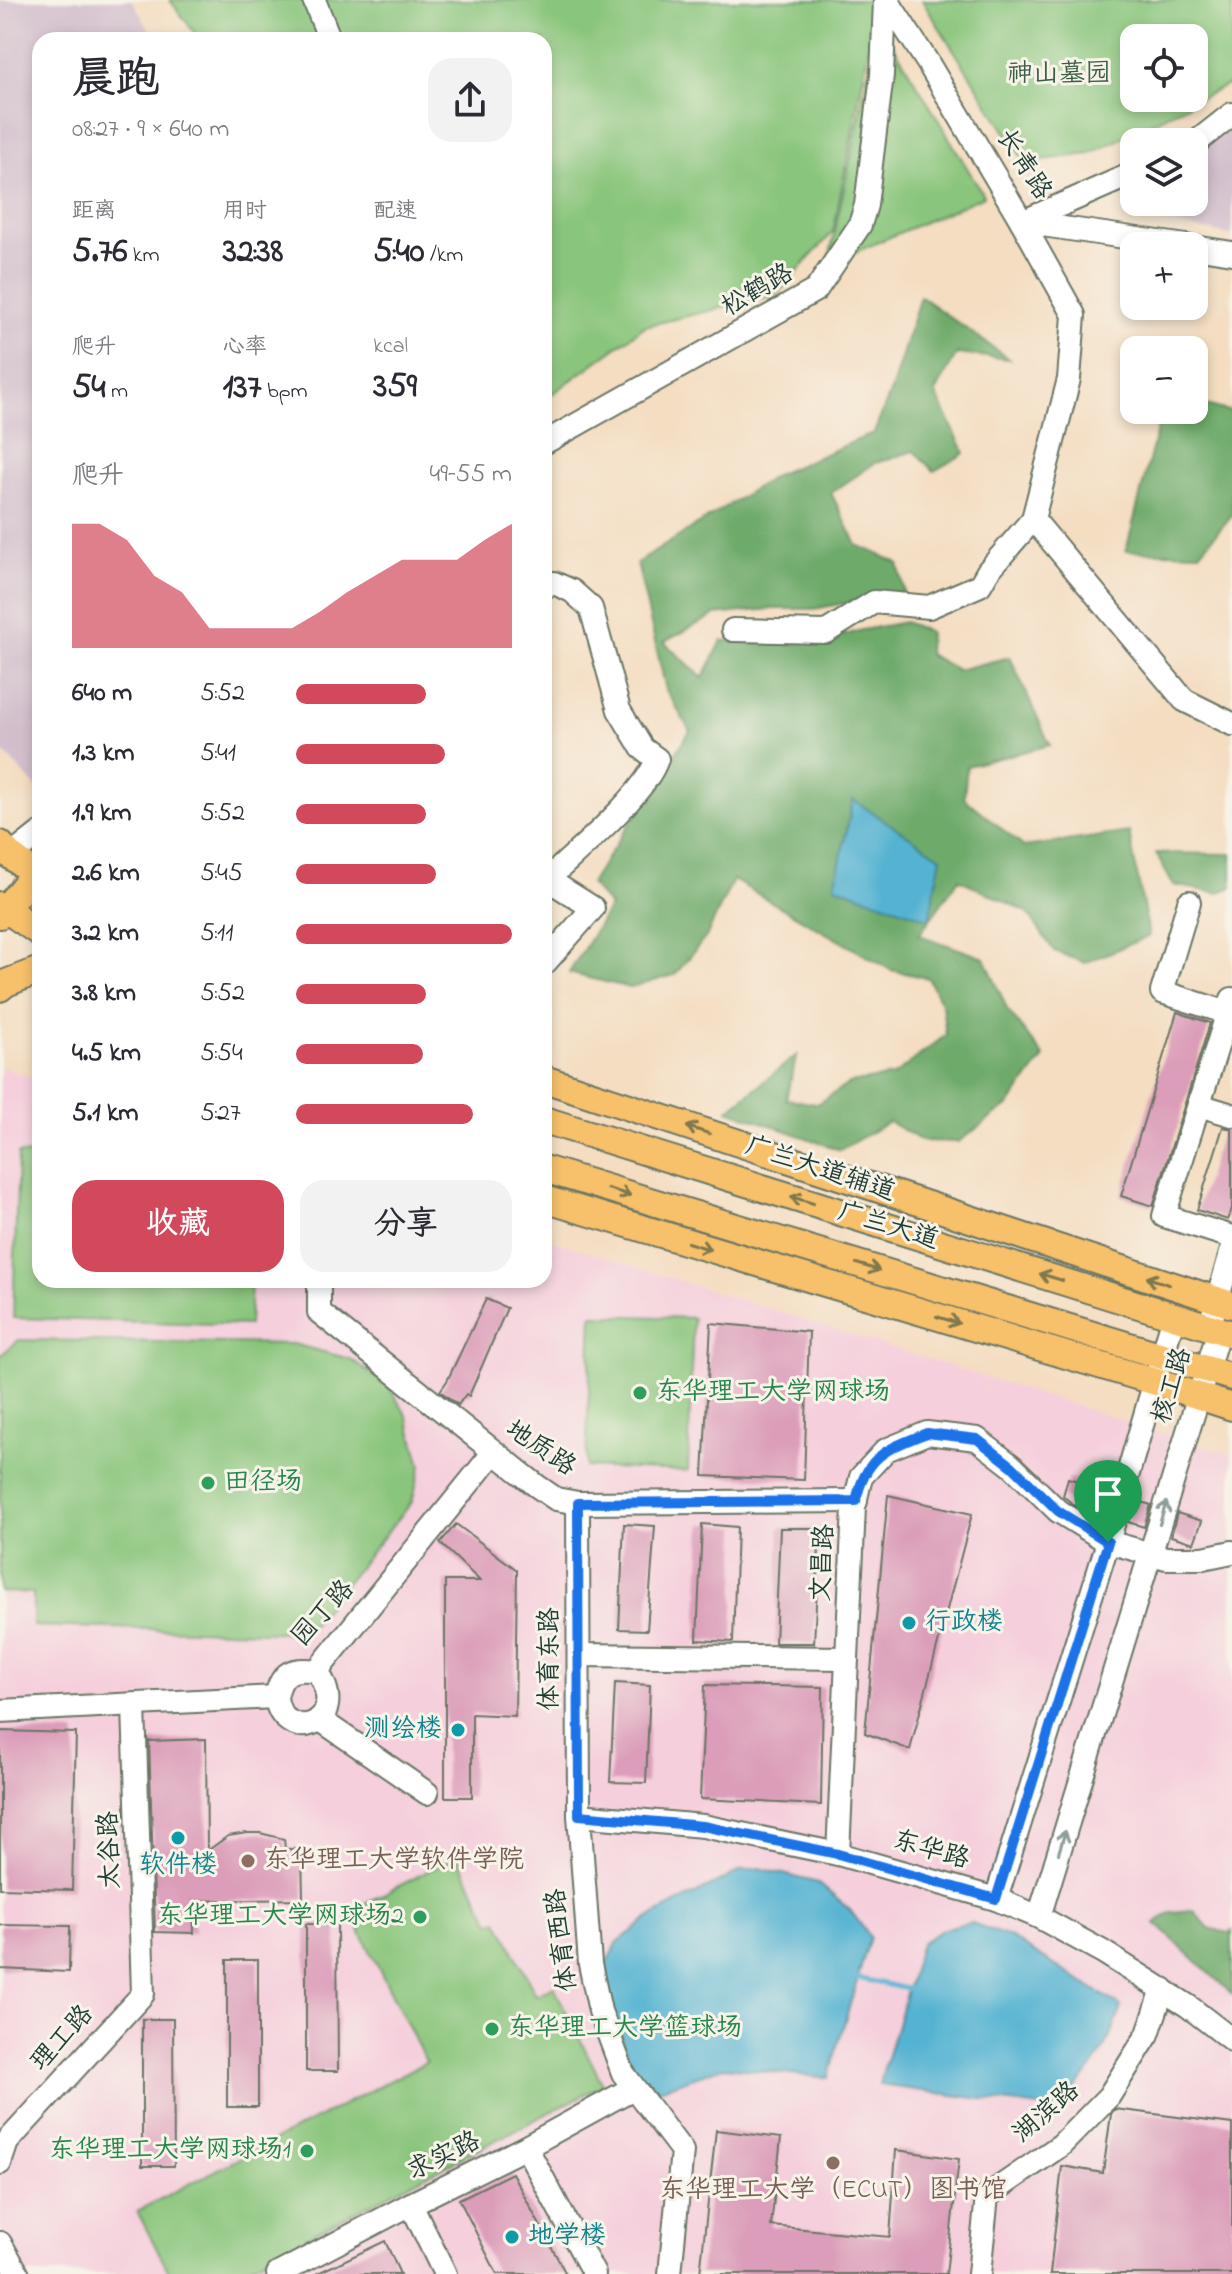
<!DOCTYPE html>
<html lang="zh">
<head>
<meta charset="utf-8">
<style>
	:root { --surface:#fff; --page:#f2f2f3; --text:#2b2b33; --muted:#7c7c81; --accent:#d1495b }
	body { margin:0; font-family:"Indie Flower","LXGW WenKai TC",sans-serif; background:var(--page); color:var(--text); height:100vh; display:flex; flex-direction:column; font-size:30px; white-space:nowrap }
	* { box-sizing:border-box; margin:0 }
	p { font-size:26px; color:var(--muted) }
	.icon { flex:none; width:44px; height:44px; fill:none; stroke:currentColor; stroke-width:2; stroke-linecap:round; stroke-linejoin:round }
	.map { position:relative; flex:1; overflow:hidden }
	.details { position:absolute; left:32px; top:32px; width:520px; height:1256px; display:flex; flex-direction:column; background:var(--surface); border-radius:24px; box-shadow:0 4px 12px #0003 }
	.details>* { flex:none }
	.buttons { position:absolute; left:1120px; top:24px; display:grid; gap:16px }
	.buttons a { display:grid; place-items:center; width:88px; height:88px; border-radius:16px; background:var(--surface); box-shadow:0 4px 12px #0003; font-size:40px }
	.pin { position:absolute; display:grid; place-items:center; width:68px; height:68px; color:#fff; margin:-82px -34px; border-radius:50% 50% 50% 0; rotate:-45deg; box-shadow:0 0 8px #0007 }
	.pin .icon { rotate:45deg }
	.round { display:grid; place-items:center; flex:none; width:84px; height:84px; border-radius:24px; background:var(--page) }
	.headline { display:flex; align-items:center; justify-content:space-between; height:136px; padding:0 40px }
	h1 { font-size:44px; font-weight:700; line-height:60px }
	.stats { display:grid; grid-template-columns:repeat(3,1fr); gap:12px; height:136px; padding:8px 40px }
	.stats div { display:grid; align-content:center }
	.stats b { font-size:34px; font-weight:700 }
	.stats small { font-size:22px; font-weight:400 }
	.stats p { font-size:22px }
	.chart { height:224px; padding:16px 40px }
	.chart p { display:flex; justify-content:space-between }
	.chart svg { width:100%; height:144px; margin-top:8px; fill:var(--accent); opacity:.7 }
	.button { display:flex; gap:16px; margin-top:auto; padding:16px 40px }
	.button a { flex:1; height:92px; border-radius:24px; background:var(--accent); color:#fff; font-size:32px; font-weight:700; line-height:92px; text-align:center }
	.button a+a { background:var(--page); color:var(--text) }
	ul { padding:0 40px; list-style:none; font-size:26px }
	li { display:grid; grid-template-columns:128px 96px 1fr; align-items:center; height:60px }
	li i { height:20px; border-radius:10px; background:var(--accent) }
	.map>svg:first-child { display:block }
	.built { fill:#f5cfdc }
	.industrial { fill:#d1bdcc }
	.green { fill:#89c57b; stroke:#548158; stroke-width:2; fill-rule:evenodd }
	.forest { fill:#6eaa6b; stroke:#467450; stroke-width:2 }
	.water { fill:#54b3d2; stroke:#3a7883; stroke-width:2 }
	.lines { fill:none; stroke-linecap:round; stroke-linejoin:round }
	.stream { stroke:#54b3d2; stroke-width:5 }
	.building { fill:#db9db9 }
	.minor-casing { stroke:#6a7565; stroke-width:26 }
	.major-casing { stroke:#6a7565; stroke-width:30 }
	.minor { stroke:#fff; stroke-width:22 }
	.major { stroke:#f7c06b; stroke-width:26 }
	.oneway { stroke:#80784d }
	.oneway2 { stroke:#8f9e9a }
	.route-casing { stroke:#fff; stroke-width:16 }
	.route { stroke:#1a73e8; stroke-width:10 }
	.leisure-dot { fill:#2e9e5b; stroke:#f7f3e8; stroke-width:3 }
	.culture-dot { fill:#0f9aa8; stroke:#f7f3e8; stroke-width:3 }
	.education-dot { fill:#8d6e63; stroke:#f7f3e8; stroke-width:3 }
	.labels { text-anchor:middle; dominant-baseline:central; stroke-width:6; stroke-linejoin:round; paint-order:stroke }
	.park-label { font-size:26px; fill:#3a5f46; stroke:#f7f3e8 }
	.street-label { font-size:26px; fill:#1f3d34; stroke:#f7f3e8 }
	.leisure-label { font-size:26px; fill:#27864d; stroke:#f7f3e8; text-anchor:start }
	.culture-label { font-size:26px; fill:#0d838f; stroke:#f7f3e8; text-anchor:start }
	.education-label { font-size:26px; fill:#785e54; stroke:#f7f3e8; text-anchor:start }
</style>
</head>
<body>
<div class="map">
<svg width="1232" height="2274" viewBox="0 0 1232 2274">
	<rect width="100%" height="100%" fill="#f7f3e8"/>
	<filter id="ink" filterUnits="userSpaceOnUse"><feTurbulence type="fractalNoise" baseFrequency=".0125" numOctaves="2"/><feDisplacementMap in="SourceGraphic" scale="16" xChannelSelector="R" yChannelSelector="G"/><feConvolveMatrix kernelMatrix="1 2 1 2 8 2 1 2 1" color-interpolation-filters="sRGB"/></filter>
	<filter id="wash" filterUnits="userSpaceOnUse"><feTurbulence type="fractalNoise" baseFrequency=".006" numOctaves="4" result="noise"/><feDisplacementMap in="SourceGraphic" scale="32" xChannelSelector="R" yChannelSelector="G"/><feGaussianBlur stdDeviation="1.8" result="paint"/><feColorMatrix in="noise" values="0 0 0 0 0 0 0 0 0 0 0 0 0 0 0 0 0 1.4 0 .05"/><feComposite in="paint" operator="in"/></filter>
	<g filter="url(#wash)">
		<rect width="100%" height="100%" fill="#f4ddc1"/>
		<path class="built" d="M0,1067L40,1080V1280H544V1238L1232,1455V2274H0Z"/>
		<g class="industrial">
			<path d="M0,0H132L155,40H40V791L0,748Z"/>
			<path d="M1232,104V235L1150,220L1142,202H1194V142Z"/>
		</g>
		<g class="green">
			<path d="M170,0H878L833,232L776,295L645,326L544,400V40H200Z"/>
			<path d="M922,0H1232V83L1090,154L1025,162ZM1194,38V98H1134V38Z"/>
			<path d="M879,21L984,196L828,264Z"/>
			<path d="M18,1154L40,1155V1280H293V1282L251,1281L249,1325L13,1318Z"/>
			<path d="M592,1315L693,1318L688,1471L586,1467Z"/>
			<path d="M19,1340L293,1344L350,1359L387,1384L407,1416L421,1465L412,1502L305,1633L33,1626V1593L0,1592V1356Z"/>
			<path d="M457,1856L491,1923L498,1920L536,1995L554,1987L603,2085L234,2274H170L137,2211L426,2062L350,1911Z"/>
		</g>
		<g class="forest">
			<path d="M920,296L1009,359L957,354L935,392L965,453L934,471L914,451L875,463L831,493L857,545L898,563L904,592L814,609H771L715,615L664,642L703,678L722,641L778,640L824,641L862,630L905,622L929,632L928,654L957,670L1010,657L1050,745L967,766L964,798L1024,847L1129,832L1149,936L1085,963L1054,951L1027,912L959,879L919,935L985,958L1007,1009L1044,1057L1009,1105L958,1142L922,1141L889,1122L840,1150L728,1110L797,1055L786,1099L817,1104L850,1083L893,1076L946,1035L942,1005L928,978L891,970L733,880L706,937L675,975L630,988L569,973L610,906L590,884L690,731L666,690L637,563L776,475L874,433L891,391Z"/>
			<path d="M1194,402L1232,412V515L1200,553L1126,551L1162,410H1194Z"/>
			<path d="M1156,853L1232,854V887L1218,893L1173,885Z"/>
			<path d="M1193,1910L1209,1928L1228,1933L1232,1930V1994L1155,1923L1171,1912Z"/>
		</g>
		<g class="water">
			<path d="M853,800L941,857L929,919L835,886Z"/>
			<path d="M760,1868L818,1883L850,1910L870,1937L828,2078L723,2067L648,2093C623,2056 613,2012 602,1970L618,1942L652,1916L742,1870Z"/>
			<path d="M972,1923L1009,1937L1121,2006C1114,2041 1082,2086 1055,2109L879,2085L921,1943C938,1931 951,1924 972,1923Z"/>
		</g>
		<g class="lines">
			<path class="stream" d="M852,1977L912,1990"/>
		</g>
		<g id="blocks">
			<g class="building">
				<path d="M1177,1012L1210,1023L1153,1206L1121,1196Z"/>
				<path d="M1223,1127L1232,1129V1208L1228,1220L1197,1210Z"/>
				<path d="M486,1299L507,1308L469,1396L466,1394L458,1405L440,1391L447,1381Z"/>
				<path d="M711,1323L809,1332L804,1480L703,1476Z"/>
				<path d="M1068,1478L1108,1491L1102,1513L1074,1505L1063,1496Z"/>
				<path d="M888,1495L972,1514L910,1750L865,1733Z"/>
				<path d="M1135,1500L1151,1505L1144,1527L1128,1522Z"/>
				<path d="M1177,1513L1202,1521L1194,1543L1171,1536Z"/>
				<path d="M456,1524L517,1570L515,1716L472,1714V1797H445V1581H480L440,1543Z"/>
				<path d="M624,1524L655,1526L647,1630L619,1629Z"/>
				<path d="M702,1524L737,1527L733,1642L697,1640Z"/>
				<path d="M780,1528H820L814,1643H775Z"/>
				<path d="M615,1683L650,1685L646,1783L610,1782Z"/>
				<path d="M705,1685L823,1687L821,1805L700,1799Z"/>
				<path d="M0,1731L76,1733L72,1890L0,1888Z"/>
				<path d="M206,1739L207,1851L228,1836L247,1833H260L284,1839L285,1849H302L303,1899L193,1901L194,1933L155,1932L149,1741Z"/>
				<path d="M306,1924H337L338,2071H306Z"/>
				<path d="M0,1925L70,1926L69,1972L0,1969Z"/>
				<rect x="227" y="1960" width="31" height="147"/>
				<path d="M142,2019H173L174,2166H142Z"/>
				<path d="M1115,2109L1232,2124V2274H1050L1062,2166L1103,2173L1111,2114Z"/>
				<path d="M716,2130L781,2138L771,2226L890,2237L896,2150L959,2159L946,2274H700Z"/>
				<path d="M512,2173L566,2274H497L459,2199Z"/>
				<path d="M385,2241L400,2274H316Z"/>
			</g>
		</g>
	</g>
	<g filter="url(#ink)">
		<use href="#blocks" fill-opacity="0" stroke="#6a7565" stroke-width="2"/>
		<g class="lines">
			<defs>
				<g id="minor">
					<path d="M314,0L330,40"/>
					<path d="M887,0L928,63L1022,222L1186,246"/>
					<path d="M1194,144L1232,114"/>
					<path d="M1134,173L1022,222L1074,315L1069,379L1033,519L1184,700L1232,724"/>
					<path d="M1194,247L1232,253"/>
					<path d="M544,443L816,290L860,225L866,205L882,75L885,0"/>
					<path d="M544,587L554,583L572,591L591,608L619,710L642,748L657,759C645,795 577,851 548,879"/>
					<path d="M733,630L826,632L874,602L929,607L980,585L988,571L1033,519"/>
					<path d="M11,856L40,833"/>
					<path d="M544,877L593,908L544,964"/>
					<path d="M1189,902L1162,992L1228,1013"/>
					<path d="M1232,999L1164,1216L1232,1237"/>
					<path d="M1199,1105L1232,1115"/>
					<path d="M319,1280V1312L537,1486L556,1499L578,1503L856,1501"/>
					<path d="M1213,1314L1232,1250"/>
					<path d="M578,1503L579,1815L590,1964L600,2011L623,2073L682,2151L670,2274"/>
					<path d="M579,1655L847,1658"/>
					<path d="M276,1697C281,1746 354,1727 317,1671"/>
					<path d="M0,1711L276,1697C281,1672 292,1667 317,1671L494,1452"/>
					<path d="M319,1719L427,1793"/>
					<path d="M579,1815L703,1826L838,1854L996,1899L1039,1917L1103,1952L1188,2006L1232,2040"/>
					<path d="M838,1854L854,1507L861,1477L886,1450L927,1433L977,1439L1012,1466L1058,1511L1108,1542L1166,1558H1203L1232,1552"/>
					<path d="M996,1899L1108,1542L1174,1316"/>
					<path d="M1039,1917L1219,1330"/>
					<path d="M526,2147L594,2274"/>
					<path d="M0,2163L7,2142L143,1994L134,1705"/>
					<path d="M411,2204L445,2274"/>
					<path d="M0,2243L18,2274"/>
					<path d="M278,2274L411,2204L526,2147L633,2088"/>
					<path d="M979,2274L987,2196L1061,2145L1109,2096L1148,2034L1163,1989"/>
				</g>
				<g id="major">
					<path d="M0,844L11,856L40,878"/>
					<path d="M0,905L40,933"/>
					<path d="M0,915L34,874"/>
					<path d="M0,988L6,983L40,970"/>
					<path d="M544,1079L1232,1305"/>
					<path d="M544,1120L1232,1334"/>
					<path d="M544,1169L1232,1377"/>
					<path d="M544,1199L1156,1382L1232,1407"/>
				</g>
			</defs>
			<use href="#minor" class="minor-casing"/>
			<use href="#major" class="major-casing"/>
			<use href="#minor" class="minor"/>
			<use href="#major" class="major"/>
		</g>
		<defs><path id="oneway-shaft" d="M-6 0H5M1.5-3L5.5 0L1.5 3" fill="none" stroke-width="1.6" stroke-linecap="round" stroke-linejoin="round" transform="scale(2)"/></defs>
		<g class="oneway">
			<use href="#oneway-shaft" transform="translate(698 1130) rotate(-162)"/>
			<use href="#oneway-shaft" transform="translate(619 1192) rotate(17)"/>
			<use href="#oneway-shaft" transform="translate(802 1200) rotate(-163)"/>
			<use href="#oneway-shaft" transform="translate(699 1246) rotate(17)"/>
			<use href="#oneway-shaft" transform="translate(868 1267) rotate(17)"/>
			<use href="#oneway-shaft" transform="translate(1051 1277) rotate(-163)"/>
			<use href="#oneway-shaft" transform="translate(1158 1281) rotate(-162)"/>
			<use href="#oneway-shaft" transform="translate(948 1320) rotate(17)"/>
		</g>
		<g class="oneway2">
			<use href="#oneway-shaft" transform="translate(1163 1513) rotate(-73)"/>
			<use href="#oneway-shaft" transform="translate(1062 1842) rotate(-73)"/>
		</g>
	</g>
	<g class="lines" filter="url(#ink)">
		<defs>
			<path id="route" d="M927,1433L977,1439L1012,1466L1058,1511L1108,1542L996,1899L838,1854L703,1826L579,1815L578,1503L856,1501C866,1455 887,1449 927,1433Z"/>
		</defs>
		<use href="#route" class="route-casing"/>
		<use href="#route" class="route"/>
	</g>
	<g class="leisure-dot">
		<circle cx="640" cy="1393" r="8"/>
		<circle cx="208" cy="1483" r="8"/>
		<circle cx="420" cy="1917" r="8"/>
		<circle cx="492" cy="2029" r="8"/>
		<circle cx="307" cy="2151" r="8"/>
	</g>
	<g class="culture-dot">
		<circle cx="909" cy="1623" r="8"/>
		<circle cx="458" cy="1730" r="8"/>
		<circle cx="178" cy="1838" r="8"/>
		<circle cx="512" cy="2237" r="8"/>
	</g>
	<g class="education-dot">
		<circle cx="248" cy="1861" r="8"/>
		<circle cx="833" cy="2163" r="8"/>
	</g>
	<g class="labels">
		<g class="park-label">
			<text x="1059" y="75">神山墓园</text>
		</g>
		<g class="street-label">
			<text transform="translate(1023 165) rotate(57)">长青路</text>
			<text transform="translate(758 291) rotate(-30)">松鹤路</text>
			<text transform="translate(820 1170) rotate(18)">广兰大道辅道</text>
			<text transform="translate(888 1227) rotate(17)">广兰大道</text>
			<text transform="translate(1173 1386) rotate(-73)">核工路</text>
			<text transform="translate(540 1449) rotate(34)">地质路</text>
			<text transform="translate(824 1563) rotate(-87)">文昌路</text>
			<text transform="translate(324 1614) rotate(-48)">园丁路</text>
			<text transform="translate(551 1659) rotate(-90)">体育东路</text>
			<text transform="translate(111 1850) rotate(-92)">太谷路</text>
			<text transform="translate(931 1851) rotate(16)">东华路</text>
			<text transform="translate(563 1940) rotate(-97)">体育西路</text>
			<text transform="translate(63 2039) rotate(-48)">理工路</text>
			<text transform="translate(1047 2113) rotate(-41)">湖滨路</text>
			<text transform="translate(444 2157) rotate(-26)">求实路</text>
		</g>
		<g class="leisure-label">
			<text x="656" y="1393">东华理工大学网球场</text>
			<text x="224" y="1483">田径场</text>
			<text x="404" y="1917" text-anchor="end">东华理工大学网球场2</text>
			<text x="508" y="2029">东华理工大学篮球场</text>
			<text x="291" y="2151" text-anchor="end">东华理工大学网球场1</text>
		</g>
		<g class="culture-label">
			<text x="925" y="1623">行政楼</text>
			<text x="442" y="1730" text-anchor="end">测绘楼</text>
			<text x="178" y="1866" text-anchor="middle">软件楼</text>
			<text x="528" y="2237">地学楼</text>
		</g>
		<g class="education-label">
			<text x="264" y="1861">东华理工大学软件学院</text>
			<text x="833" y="2191" text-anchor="middle">东华理工大学（ECUT）图书馆</text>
		</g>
	</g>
</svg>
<div class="buttons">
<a><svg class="icon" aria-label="locate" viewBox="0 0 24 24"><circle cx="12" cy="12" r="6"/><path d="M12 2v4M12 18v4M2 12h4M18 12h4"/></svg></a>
<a><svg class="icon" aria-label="layers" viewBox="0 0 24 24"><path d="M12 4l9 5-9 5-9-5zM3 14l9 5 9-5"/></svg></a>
<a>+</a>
<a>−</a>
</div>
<div class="pin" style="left:1108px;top:1542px;background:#1e9e55"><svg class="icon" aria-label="arrive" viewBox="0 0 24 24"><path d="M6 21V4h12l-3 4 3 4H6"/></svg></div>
<section class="details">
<div class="headline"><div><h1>晨跑</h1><p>08:27 · 9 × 640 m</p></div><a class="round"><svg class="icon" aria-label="share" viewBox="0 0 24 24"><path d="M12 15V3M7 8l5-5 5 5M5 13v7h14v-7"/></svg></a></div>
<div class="stats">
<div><p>距离</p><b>5.76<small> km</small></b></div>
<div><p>用时</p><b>32:38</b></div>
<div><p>配速</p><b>5:40<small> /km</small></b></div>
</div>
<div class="stats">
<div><p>爬升</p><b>54<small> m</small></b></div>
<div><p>心率</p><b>137<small> bpm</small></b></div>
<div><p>kcal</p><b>359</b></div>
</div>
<div class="chart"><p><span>爬升</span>49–55 m</p>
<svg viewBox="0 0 160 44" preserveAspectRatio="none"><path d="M0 44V6L10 6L20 11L30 22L40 27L50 38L60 38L70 38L80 38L90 33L100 27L110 22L120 17L130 17L140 17L150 11L160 6V44z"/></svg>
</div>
<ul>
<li><b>640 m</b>5:52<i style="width:60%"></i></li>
<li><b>1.3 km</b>5:41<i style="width:69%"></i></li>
<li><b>1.9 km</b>5:52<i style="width:60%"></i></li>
<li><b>2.6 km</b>5:45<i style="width:65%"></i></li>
<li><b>3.2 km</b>5:11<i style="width:100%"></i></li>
<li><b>3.8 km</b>5:52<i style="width:60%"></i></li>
<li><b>4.5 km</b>5:54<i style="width:59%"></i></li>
<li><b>5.1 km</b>5:27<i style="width:82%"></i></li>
</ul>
<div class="button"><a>收藏</a><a>分享</a></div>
</section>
</div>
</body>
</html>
